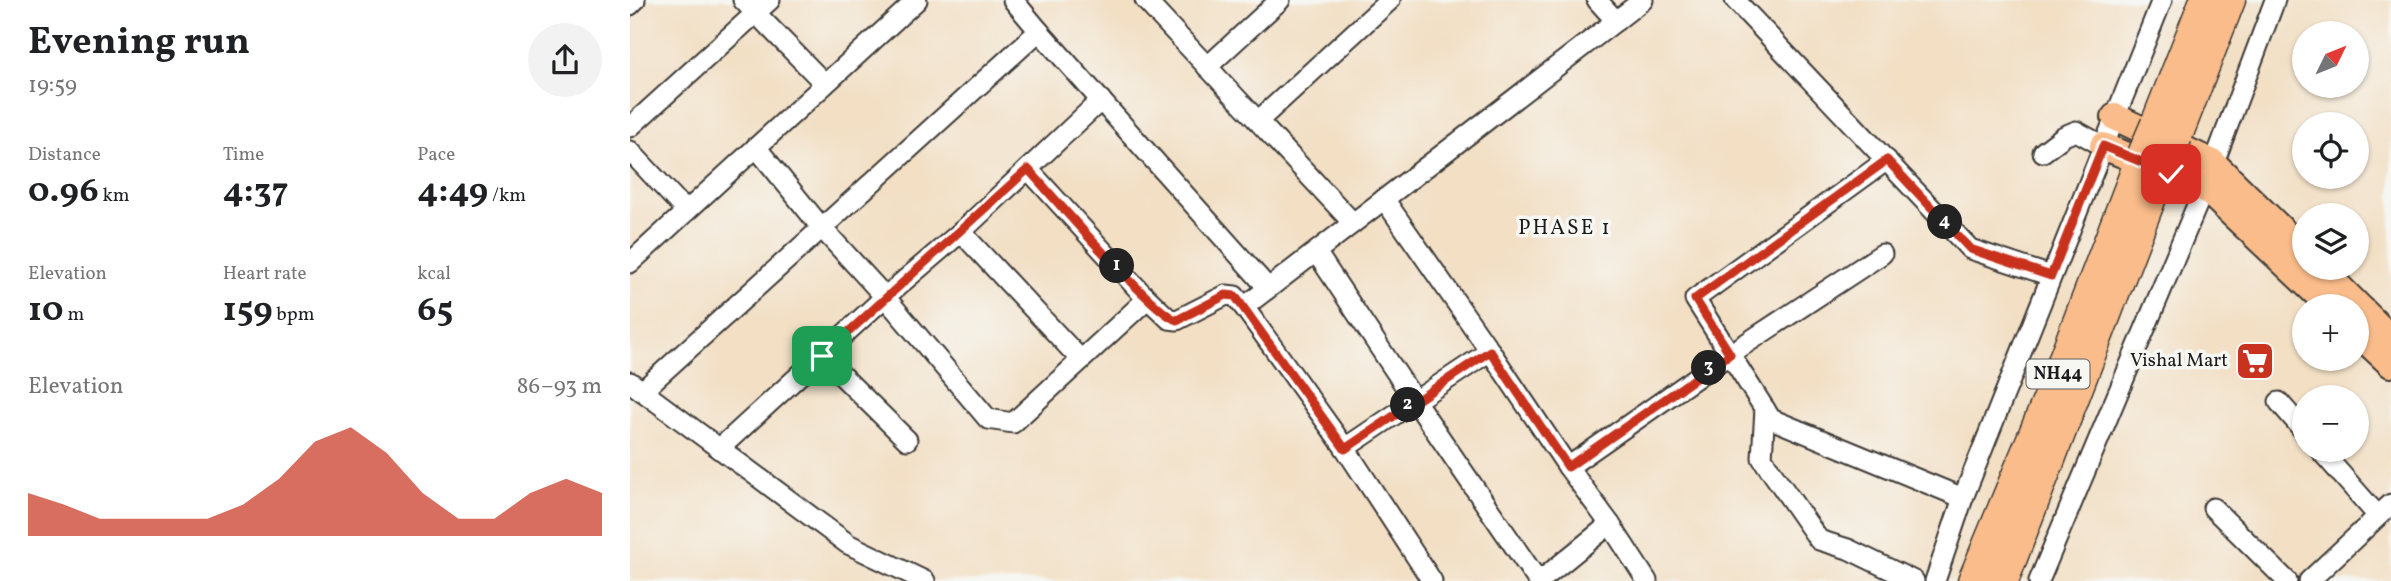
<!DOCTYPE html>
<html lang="en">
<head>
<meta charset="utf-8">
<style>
	:root { --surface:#fff; --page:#f2f2f2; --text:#202124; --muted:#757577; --accent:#c8321e }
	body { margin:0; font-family:Vollkorn,serif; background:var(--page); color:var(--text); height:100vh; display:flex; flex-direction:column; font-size:26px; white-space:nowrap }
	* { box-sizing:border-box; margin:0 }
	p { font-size:23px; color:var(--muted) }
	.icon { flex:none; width:38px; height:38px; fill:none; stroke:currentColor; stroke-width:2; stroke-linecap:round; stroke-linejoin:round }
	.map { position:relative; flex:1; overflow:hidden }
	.panel { display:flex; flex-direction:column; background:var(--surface); width:630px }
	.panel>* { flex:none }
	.needle { width:46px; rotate:47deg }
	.buttons { position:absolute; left:1662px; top:21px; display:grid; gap:14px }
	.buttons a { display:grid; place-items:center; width:77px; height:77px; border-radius:50%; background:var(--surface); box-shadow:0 2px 5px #0004; font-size:35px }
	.pin { position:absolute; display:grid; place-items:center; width:60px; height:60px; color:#fff; margin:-30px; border-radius:14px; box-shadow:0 4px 10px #0006 }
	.km { position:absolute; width:35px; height:35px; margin:-18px; border-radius:50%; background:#222; color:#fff; font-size:19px; line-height:35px; text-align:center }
	.round { display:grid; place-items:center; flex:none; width:74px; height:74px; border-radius:37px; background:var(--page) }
	.head { display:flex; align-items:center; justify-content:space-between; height:119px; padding:0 28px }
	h1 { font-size:38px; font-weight:700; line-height:52px }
	.metrics { display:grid; grid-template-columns:repeat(3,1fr); gap:10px; height:119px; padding:7px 28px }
	.metrics div { display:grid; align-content:center }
	.metrics b { font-size:35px; font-weight:700 }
	.metrics small { font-size:19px; font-weight:400 }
	.metrics p { font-size:19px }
	.chart { height:196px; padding:14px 28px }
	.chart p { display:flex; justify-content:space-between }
	.chart svg { width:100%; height:126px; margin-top:7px; fill:var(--accent); opacity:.7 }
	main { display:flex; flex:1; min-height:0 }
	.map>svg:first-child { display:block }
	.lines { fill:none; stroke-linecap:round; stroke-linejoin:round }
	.minor-casing { stroke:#3c3935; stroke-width:23 }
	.major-casing { stroke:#3c3935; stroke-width:30 }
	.highway-casing { stroke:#3c3935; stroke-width:33 }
	.minor { stroke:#fff; stroke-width:19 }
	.major { stroke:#f9bc8a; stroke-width:26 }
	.highway { stroke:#f9bc8a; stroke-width:30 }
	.highway-bridge-casing { stroke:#3c3935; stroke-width:33; stroke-linecap:butt }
	.highway-bridge { stroke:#f9bc8a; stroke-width:30 }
	.route-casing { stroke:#fff; stroke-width:14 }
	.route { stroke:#c8321e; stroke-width:9 }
	.labels { text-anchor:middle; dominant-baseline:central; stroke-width:7; stroke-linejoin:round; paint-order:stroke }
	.shield { fill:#f6f6f2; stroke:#5d5d5c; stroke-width:2 }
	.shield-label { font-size:18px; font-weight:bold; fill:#1c1c1c }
	.poi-label { font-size:19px; fill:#1c1c1c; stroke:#f6f6f2; text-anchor:end }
	.neighbourhood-label { font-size:21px; letter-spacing:2px; fill:#1c1c1c; stroke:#f6f6f2 }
</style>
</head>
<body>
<main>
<section class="panel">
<div class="head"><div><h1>Evening run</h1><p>19:59</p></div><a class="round"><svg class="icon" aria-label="share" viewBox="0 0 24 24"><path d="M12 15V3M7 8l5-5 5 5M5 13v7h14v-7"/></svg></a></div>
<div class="metrics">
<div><p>Distance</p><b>0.96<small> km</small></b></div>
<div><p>Time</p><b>4:37</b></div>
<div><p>Pace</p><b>4:49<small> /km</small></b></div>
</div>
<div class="metrics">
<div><p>Elevation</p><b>10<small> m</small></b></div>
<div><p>Heart rate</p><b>159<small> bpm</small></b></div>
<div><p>kcal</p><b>65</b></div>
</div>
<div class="chart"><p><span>Elevation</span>86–93 m</p>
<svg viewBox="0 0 160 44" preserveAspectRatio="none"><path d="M0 44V29L10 33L20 38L30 38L40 38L50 38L60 33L70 24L80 11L90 6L100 15L110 29L120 38L130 38L140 29L150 24L160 29V44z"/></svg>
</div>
</section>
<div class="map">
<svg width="1761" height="581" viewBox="0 0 1761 581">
	<rect width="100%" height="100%" fill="#f6f6f2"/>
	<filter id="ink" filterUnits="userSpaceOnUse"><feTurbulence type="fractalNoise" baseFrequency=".0143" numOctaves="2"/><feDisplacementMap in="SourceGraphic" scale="14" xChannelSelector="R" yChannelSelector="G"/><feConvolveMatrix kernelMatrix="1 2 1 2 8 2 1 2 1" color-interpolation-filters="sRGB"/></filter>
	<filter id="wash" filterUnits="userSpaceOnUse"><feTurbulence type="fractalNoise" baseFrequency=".00686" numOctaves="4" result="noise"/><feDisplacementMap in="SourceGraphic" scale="28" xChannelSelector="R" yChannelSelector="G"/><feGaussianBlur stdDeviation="1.57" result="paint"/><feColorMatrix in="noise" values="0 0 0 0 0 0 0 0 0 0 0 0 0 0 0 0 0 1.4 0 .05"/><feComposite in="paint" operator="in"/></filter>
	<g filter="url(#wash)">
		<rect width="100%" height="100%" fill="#f2dfc4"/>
	</g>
	<g filter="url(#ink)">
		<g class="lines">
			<defs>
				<g id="minor">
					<path d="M113,0L195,84"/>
					<path d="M383,0L409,31"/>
					<path d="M515,0L723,223"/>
					<path d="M967,0L986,21"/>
					<path d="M1105,0L1340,249L1421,276"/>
					<path d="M0,5L5,0"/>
					<path d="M577,67L650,0"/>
					<path d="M628,121L760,0"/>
					<path d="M0,127L140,0"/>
					<path d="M126,147L191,227L255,297L358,419L383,423L517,299L398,169"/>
					<path d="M0,151L56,211"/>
					<path d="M1413,152L1434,136L1446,131L1473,146"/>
					<path d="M1257,160L1065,299L1141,419L1333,498"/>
					<path d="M754,199L860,351"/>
					<path d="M331,232L451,360"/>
					<path d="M686,252L785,401L715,448L614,307L1013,0"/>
					<path d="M0,263L287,0"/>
					<path d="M514,295L539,319L547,320L596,295L605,296L614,307"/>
					<path d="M192,356L277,440"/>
					<path d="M0,382L218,544L295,581"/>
					<path d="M12,391L409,31L638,288"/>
					<path d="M1649,402L1675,432"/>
					<path d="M1135,409L1132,458L1189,540L1218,549L1284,581"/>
					<path d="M715,448L802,581"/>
					<path d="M89,449L255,297L331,232L471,100"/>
					<path d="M1690,450L1748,516"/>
					<path d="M938,467L1100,354L1252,254"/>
					<path d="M1583,508L1657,581"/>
					<path d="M980,524L1017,581"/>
					<path d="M908,581L785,401L860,351L938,467L980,524L910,581"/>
					<path d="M1305,581L1333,498L1532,0"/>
					<path d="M1409,581L1578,179L1645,0"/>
					<path d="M1679,581L1761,504"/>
				</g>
				<g id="major">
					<path d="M1485,117L1583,163L1675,253"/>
					<path d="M1473,146L1574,187L1700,306"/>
					<path d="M1690,268L1761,339"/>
					<path d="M1727,332L1761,364"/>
				</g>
				<g id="highway">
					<path d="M1526,124L1575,0"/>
					<path d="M1547,136L1600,0"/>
					<path d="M1343,581L1418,400L1508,166"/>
					<path d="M1373,581L1527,182"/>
				</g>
			</defs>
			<use href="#minor" class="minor-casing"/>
			<use href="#major" class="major-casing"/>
			<use href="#highway" class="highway-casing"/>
			<use href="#minor" class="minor"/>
			<use href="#major" class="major"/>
			<use href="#highway" class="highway"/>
			<defs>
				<g id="highway-bridge">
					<path d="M1508,166L1526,124"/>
					<path d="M1527,182L1547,136"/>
				</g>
			</defs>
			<use href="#highway-bridge" class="highway-bridge-casing"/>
			<use href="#highway-bridge" class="highway-bridge"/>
		</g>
	</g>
	<g class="lines" filter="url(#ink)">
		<defs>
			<path id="route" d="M192,356L398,169C421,194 525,316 547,320L596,295L605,296L715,449L860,351L938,467L1100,354L1065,299L1257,160L1340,249L1421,276L1473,146L1541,174"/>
		</defs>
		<use href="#route" class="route-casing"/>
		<use href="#route" class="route"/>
	</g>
	<defs>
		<symbol id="supermarket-square" viewBox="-11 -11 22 22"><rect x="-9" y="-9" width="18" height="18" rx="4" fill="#c8321e" stroke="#f6f6f2"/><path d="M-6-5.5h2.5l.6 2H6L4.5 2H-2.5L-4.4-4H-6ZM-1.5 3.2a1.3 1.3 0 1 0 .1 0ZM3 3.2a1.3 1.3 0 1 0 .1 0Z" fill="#fff"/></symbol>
	</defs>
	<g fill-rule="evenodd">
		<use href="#supermarket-square" x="1603" y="339" width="44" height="44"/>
	</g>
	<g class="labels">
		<rect class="shield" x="1396.5" y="359.5" width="63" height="29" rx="5"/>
		<g class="shield-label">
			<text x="1428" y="374">NH44</text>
		</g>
		<g class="poi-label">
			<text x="1598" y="361">Vishal Mart</text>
		</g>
		<g class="neighbourhood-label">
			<text x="935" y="228">PHASE 1</text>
		</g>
	</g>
</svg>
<div class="buttons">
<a><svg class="needle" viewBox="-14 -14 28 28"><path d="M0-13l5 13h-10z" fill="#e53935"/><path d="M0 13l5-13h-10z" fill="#757577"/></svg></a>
<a><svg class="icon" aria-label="locate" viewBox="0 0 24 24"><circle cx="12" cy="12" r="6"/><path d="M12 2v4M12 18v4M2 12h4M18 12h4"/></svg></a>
<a><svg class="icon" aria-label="layers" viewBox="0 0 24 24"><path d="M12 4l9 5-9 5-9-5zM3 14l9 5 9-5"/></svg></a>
<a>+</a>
<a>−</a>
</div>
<div class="pin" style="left:192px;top:356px;background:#1e9e55"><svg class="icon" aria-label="arrive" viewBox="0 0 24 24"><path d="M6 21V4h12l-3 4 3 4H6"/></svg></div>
<div class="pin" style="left:1541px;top:174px;background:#d93025"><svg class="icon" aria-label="check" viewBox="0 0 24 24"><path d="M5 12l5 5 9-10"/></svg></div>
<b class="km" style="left:487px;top:266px">1</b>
<b class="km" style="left:778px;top:405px">2</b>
<b class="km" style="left:1079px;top:368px">3</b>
<b class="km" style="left:1315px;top:222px">4</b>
</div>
</main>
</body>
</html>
